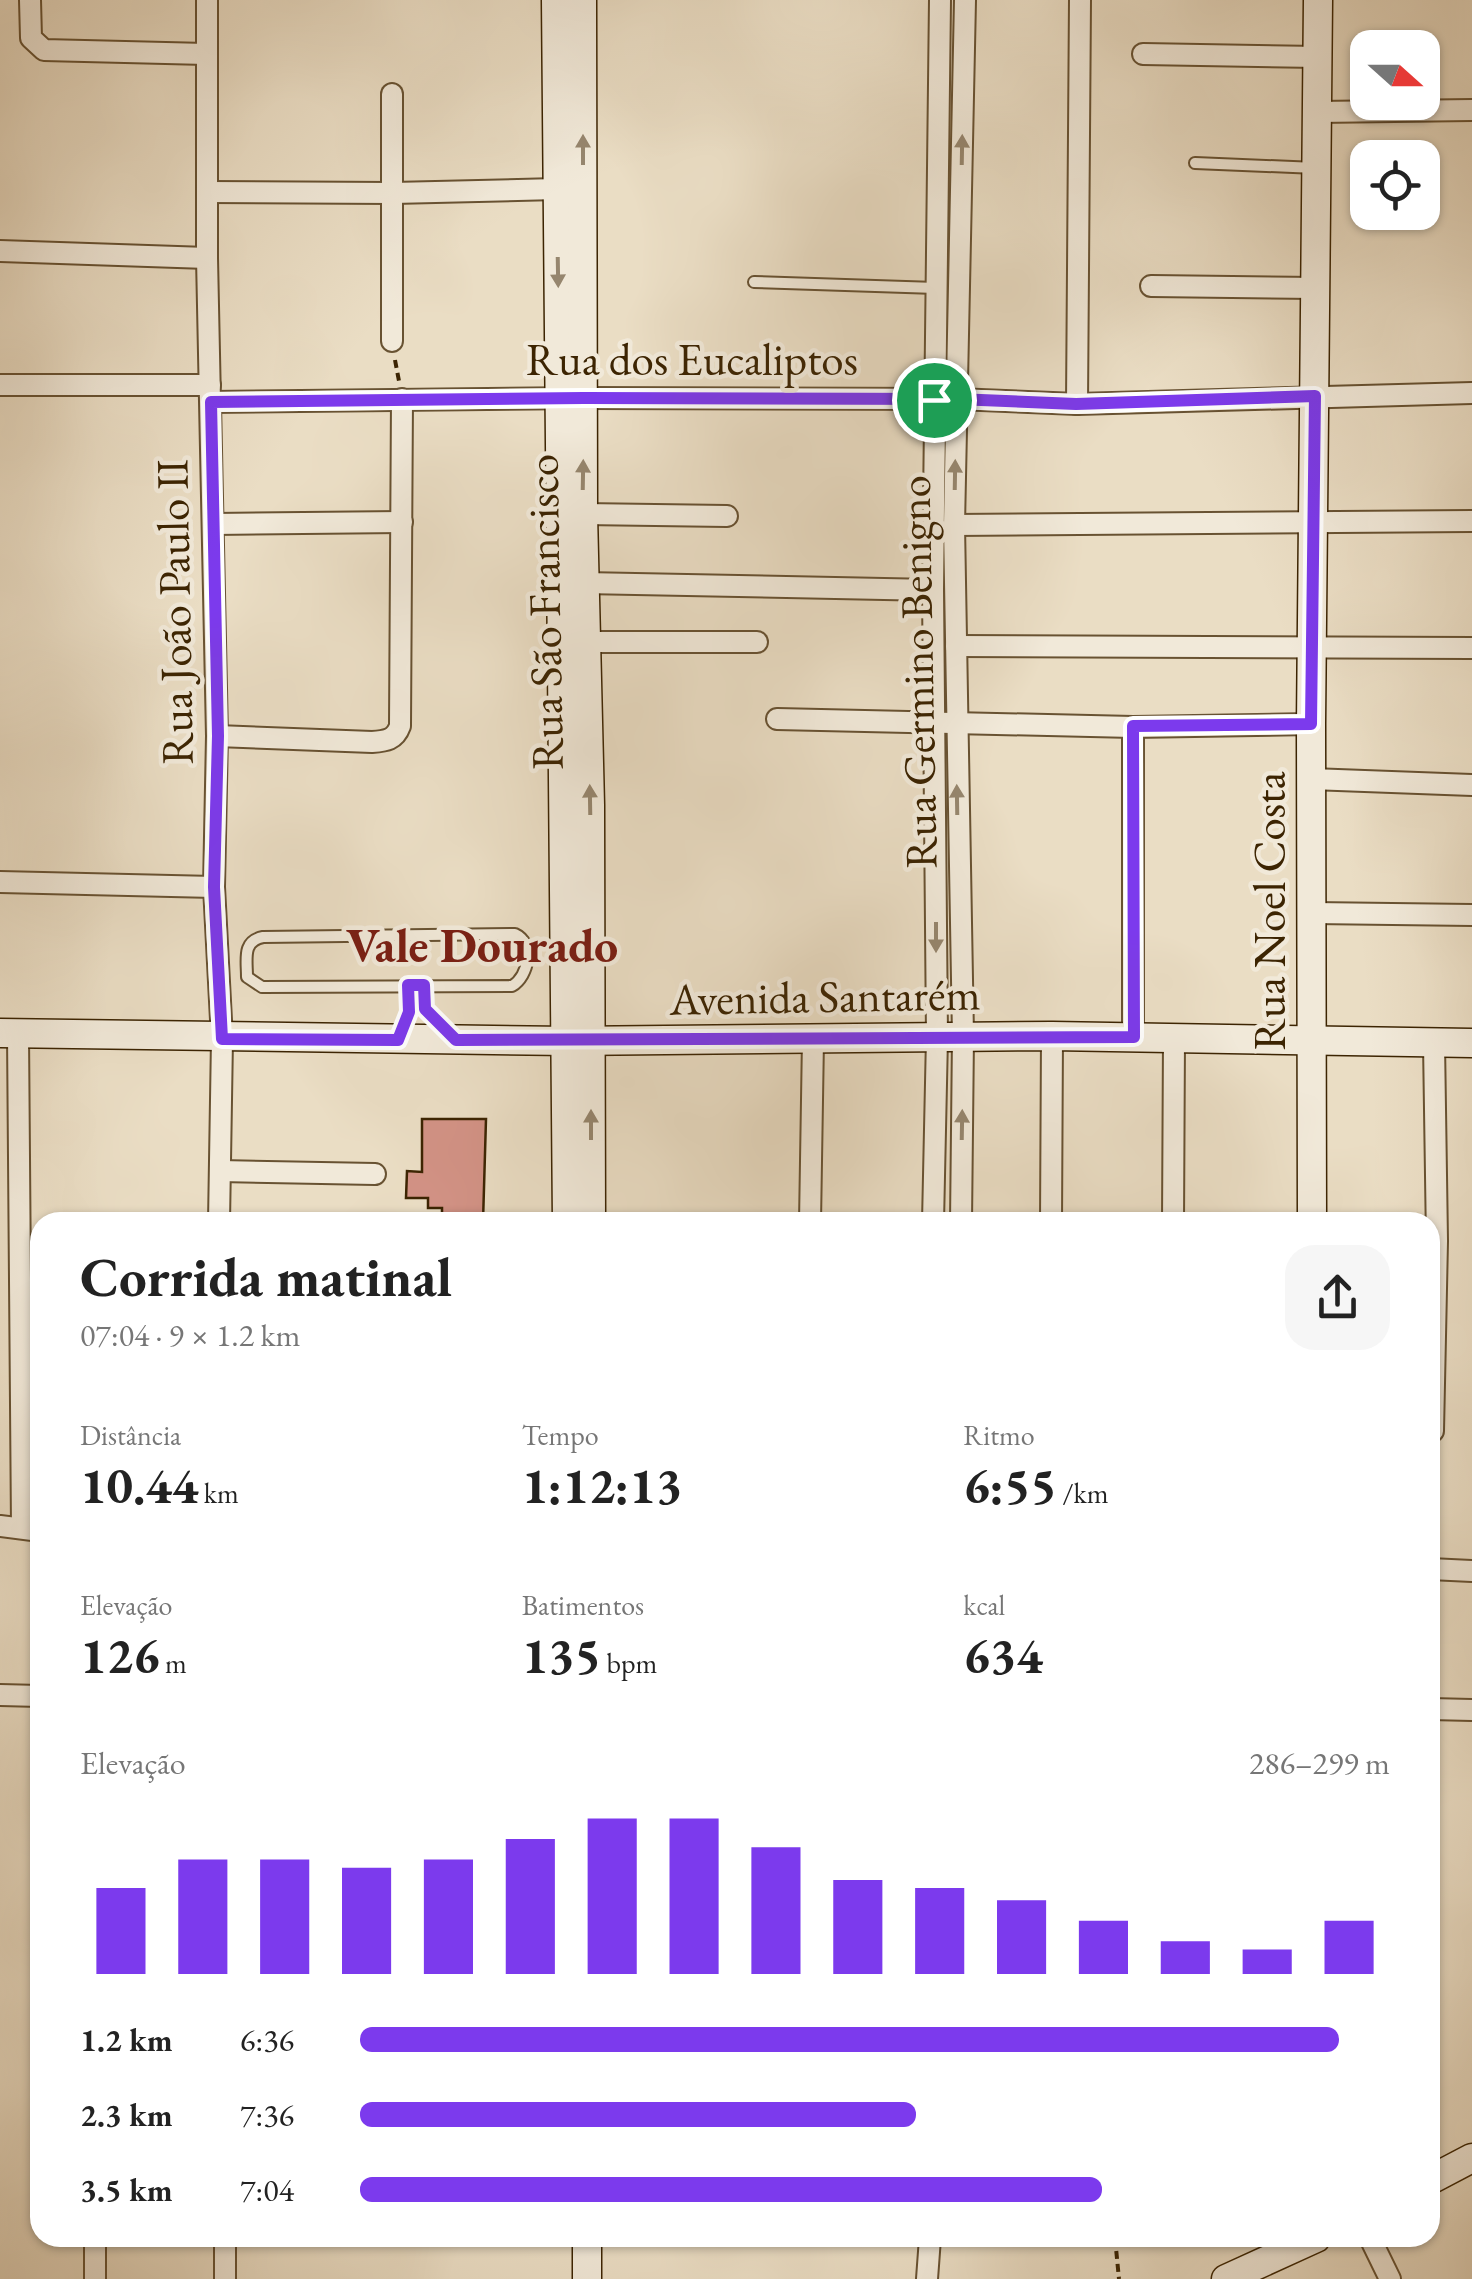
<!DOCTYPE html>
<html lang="pt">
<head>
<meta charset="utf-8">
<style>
	:root { --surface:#fff; --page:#f6f6f6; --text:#222; --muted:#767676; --accent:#7c3aed }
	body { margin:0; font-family:"EB Garamond",serif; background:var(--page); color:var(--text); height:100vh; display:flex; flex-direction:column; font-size:38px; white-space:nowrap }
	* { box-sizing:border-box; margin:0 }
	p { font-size:32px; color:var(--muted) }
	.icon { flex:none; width:55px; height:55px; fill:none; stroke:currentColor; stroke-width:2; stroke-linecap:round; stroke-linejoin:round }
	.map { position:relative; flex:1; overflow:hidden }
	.drawer { position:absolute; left:30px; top:1212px; width:1410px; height:1035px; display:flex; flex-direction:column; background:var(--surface); border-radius:30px; box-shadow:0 2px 8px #0004 }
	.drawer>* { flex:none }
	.needle { width:65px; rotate:111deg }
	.controls { position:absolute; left:1350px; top:30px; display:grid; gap:20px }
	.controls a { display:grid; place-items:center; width:90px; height:90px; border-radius:20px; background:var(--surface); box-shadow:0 2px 8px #0004; font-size:50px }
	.pin { position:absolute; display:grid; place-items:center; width:85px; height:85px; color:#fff; margin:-42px; border:5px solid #fff; border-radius:50%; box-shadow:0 2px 10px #0007 }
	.round { display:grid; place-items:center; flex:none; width:105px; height:105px; border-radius:30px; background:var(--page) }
	.summary { display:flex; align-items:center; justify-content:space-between; height:170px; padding:0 50px }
	h1 { font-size:55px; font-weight:700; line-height:75px }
	.figures { display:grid; grid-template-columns:repeat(3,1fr); gap:15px; height:170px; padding:10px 50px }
	.figures div { display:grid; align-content:center }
	.figures b { font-size:50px; font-weight:700 }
	.figures small { font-size:28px; font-weight:400 }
	.figures p { font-size:28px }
	.chart { height:280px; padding:20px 50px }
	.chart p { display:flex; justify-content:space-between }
	.chart svg { width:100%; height:180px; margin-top:10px; stroke:var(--accent); stroke-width:6 }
	ul { padding:0 50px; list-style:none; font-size:32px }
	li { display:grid; grid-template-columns:160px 120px 1fr; align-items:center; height:75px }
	li i { height:25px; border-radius:12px; background:var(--accent) }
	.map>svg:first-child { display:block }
	.building { fill:#d29285; stroke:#3c2402; stroke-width:2.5 }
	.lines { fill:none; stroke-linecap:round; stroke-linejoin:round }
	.lane-casing { stroke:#685232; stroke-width:14 }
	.street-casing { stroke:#685232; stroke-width:24 }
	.secondary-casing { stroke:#3c2402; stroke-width:31 }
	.path { stroke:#3c2402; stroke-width:4; stroke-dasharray:8 5; stroke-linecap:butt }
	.lane { stroke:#f1e9d9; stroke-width:10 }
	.street { stroke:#f1e9d9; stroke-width:20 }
	.secondary { stroke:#f1e9d9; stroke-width:28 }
	.oneway { fill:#96866e }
	.route-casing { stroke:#fff; stroke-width:20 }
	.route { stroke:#7c3aed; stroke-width:12 }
	.labels { text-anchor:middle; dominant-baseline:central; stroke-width:9; stroke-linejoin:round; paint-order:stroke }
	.street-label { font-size:45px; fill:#3c2402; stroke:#f1e9d9 }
	.neighbourhood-label { font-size:48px; font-weight:bold; fill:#7a1f14; stroke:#f1e9d9 }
</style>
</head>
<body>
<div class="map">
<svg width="1472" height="2279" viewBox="0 0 1472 2279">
	<rect width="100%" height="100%" fill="#eaddc4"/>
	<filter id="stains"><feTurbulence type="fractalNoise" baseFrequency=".002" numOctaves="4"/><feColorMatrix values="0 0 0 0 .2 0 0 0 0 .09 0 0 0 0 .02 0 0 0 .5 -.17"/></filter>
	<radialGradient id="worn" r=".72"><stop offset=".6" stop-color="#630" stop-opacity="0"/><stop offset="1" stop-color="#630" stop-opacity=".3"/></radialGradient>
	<path class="building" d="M422,1119H486L483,1222H442V1208H428V1198H406L407,1171L422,1172Z"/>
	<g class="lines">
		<defs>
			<g id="lane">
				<path d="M1195,163L1316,168"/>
				<path d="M754,282L936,288"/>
				<path d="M515,934C535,943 529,976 512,986L262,987L247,977C247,959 242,941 263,937Z"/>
				<path d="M423,985L425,1009L449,1032"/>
				<path d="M399,1037L409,1013L408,985"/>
			</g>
			<g id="street">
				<path d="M30,0L31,38L44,50L206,54"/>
				<path d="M207,0V258L217,736L214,887L222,1039L219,1222"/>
				<path d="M1143,54L1318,57"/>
				<path d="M392,94V341"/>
				<path d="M1318,112L1472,110"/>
				<path d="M207,192L393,193L557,189"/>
				<path d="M0,251L207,258"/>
				<path d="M1151,286L1316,288"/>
				<path d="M0,385H210"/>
				<path d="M211,402L584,398L956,399L1077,404L1472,393"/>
				<path d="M1077,404L1080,0"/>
				<path d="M583,514L727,516"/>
				<path d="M214,524L402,522"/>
				<path d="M954,525L1472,521"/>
				<path d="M584,583L933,590"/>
				<path d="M585,642H757"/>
				<path d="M956,646L1472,648"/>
				<path d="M777,719L1133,727L1311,724"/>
				<path d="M1133,727V1037"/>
				<path d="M217,736L372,742C386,741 395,740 400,726L402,399"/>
				<path d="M1311,779L1472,785"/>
				<path d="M0,882L214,887"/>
				<path d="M1313,913L1472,915"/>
				<path d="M18,1034L22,1527"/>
				<path d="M220,1171L375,1174"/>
				<path d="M810,1222L813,1039"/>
				<path d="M933,1222L937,1037L933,590L940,0"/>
				<path d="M961,1222L963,1036L954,525L965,0"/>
				<path d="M1051,1222L1052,1036"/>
				<path d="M1173,1222L1174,1039"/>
				<path d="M1433,1431L1437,1241L1434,1043"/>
				<path d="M0,1526L40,1531"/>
				<path d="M1430,1569L1472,1571"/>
				<path d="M0,1695L40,1696"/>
				<path d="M1430,1709L1472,1710"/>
				<path d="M95,2238V2279"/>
				<path d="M225,2238V2279"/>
				<path d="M1370,2238L1390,2279"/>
				<path d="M927,2279L930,2238"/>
			</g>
			<g id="secondary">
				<path d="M556,0L567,1222"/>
				<path d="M582,0L583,514L590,805L591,1222"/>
				<path d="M0,1033L568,1041L1052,1036L1472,1043"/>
				<path d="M1312,1222L1311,724L1318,0"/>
				<path d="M1430,2180L1472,2158"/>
				<path d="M587,2279V2238"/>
				<path d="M1226,2279L1316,2238"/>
			</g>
		</defs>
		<use href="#lane" class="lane-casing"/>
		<use href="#street" class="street-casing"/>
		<use href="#secondary" class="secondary-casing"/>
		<g class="path">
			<path d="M395,360L399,381"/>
			<path d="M1115,2238L1119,2279"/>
		</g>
		<use href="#lane" class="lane"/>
		<use href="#street" class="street"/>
		<use href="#secondary" class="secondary"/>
	</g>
	<defs><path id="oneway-solid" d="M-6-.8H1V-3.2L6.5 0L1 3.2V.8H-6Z" transform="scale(2.5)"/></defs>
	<g class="oneway">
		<use href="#oneway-solid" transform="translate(583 150) rotate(-90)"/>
		<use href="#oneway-solid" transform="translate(962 150) rotate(-89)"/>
		<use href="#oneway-solid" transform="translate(558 272) rotate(89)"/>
		<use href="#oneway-solid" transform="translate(583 475) rotate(-89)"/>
		<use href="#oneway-solid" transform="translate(955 475) rotate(-89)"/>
		<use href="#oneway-solid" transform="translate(590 800) rotate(-91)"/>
		<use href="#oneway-solid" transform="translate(957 800) rotate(-91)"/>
		<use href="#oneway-solid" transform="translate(936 937) rotate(90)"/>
		<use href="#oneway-solid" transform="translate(591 1125) rotate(-90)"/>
		<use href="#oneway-solid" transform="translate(962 1125) rotate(-89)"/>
	</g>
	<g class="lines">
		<defs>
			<path id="route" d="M1315,396L1311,724L1133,726L1134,1037L456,1040L425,1009L424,985H408L409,1012L398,1040L222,1039L214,887L218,736L211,402L584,398L956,399L1076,404Z"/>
		</defs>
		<use href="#route" class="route-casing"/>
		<use href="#route" class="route"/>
	</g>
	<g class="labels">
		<g class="street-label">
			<text x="692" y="359">Rua dos Eucaliptos</text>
			<text transform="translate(174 612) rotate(-91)">Rua João Paulo II</text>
			<text transform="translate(544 612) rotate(-91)">Rua São Francisco</text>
			<text transform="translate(917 672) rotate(-91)">Rua Germino Benigno</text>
			<text transform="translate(1269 911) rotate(-90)">Rua Noel Costa</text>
			<text transform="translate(825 996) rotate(-1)">Avenida Santarém</text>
		</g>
		<g class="neighbourhood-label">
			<text x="482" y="945">Vale Dourado</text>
		</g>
	</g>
	<rect width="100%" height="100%" filter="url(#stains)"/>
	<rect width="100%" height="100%" fill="url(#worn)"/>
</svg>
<div class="controls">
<a><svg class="needle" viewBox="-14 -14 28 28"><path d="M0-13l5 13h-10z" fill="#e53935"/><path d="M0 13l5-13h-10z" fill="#767676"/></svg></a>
<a><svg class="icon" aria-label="locate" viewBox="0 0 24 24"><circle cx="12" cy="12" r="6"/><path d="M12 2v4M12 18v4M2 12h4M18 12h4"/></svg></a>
</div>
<div class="pin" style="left:934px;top:400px;background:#1e9e55"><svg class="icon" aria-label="arrive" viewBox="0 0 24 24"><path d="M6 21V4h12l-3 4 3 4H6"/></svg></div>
<section class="drawer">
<div class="summary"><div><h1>Corrida matinal</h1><p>07:04 · 9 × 1.2 km</p></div><a class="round"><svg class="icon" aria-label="share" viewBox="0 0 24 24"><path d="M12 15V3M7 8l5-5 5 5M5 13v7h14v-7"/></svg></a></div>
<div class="figures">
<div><p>Distância</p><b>10.44<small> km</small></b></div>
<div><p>Tempo</p><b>1:12:13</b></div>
<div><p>Ritmo</p><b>6:55<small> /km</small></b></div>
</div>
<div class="figures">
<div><p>Elevação</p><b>126<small> m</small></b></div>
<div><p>Batimentos</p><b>135<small> bpm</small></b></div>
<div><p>kcal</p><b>634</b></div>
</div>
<div class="chart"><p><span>Elevação</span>286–299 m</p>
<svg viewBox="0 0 160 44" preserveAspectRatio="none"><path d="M5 44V23M15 44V16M25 44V16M35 44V18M45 44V16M55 44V11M65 44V6M75 44V6M85 44V13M95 44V21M105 44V23M115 44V26M125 44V31M135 44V36M145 44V38M155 44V31"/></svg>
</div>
<ul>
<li><b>1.2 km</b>6:36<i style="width:95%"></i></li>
<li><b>2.3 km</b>7:36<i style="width:54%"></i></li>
<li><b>3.5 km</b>7:04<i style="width:72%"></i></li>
</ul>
</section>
</div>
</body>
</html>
